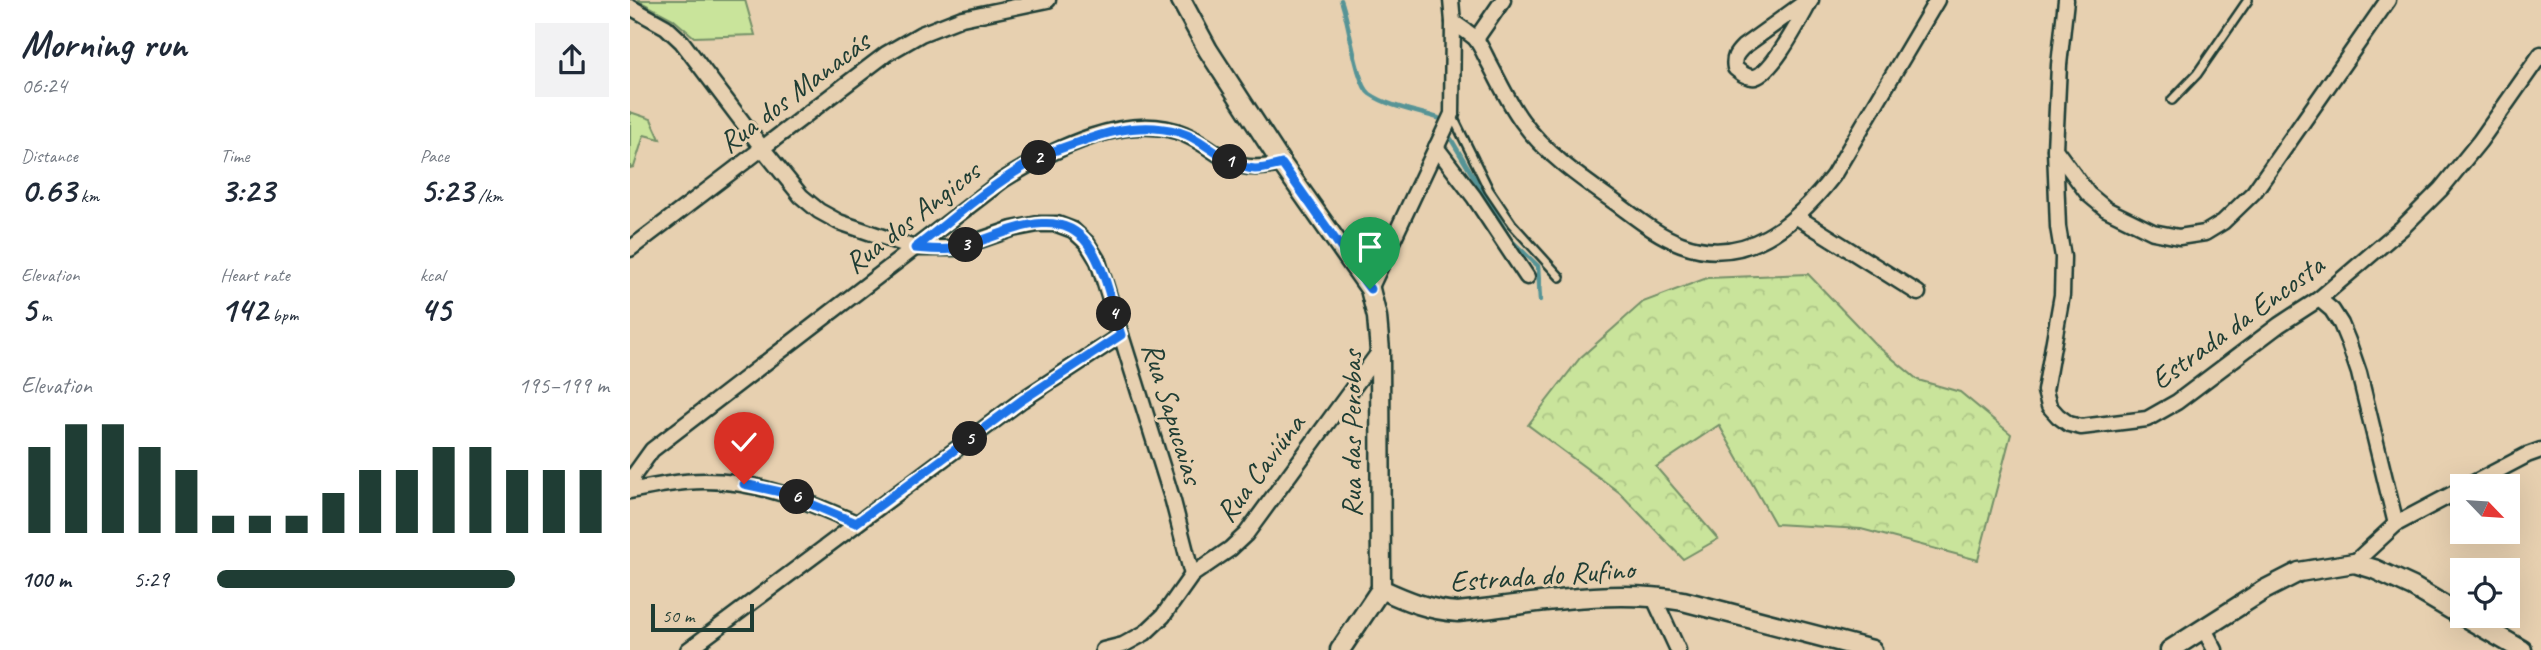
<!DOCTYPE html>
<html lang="en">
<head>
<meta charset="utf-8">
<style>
	:root { --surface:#fff; --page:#f2f2f3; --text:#1f2937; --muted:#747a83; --accent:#1f3d34 }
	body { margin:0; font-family:Caveat,sans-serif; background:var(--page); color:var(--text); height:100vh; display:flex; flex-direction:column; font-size:26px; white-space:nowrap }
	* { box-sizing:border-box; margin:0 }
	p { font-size:23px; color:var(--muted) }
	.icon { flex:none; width:38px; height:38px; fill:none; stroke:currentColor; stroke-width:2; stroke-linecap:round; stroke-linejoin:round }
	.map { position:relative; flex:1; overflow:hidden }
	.sheet { display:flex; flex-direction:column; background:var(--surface); width:630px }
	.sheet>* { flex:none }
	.needle { width:46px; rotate:115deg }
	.buttons { position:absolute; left:1820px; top:474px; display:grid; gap:14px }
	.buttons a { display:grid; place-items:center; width:70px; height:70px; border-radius:0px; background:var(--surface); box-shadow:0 7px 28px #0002; font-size:35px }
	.scale { position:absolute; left:21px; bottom:18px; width:103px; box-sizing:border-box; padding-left:7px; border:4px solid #1f3d34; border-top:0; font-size:19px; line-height:24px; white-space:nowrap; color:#1f3d34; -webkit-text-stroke:5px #e7d0b0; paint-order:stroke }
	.pin { position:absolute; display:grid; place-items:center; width:60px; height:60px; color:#fff; margin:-72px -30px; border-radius:50% 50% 50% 0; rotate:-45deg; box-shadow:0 0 7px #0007 }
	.pin .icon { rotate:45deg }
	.km { position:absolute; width:35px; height:35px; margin:-18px; border-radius:50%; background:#222; color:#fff; font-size:19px; line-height:35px; text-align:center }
	.round { display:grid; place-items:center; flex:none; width:74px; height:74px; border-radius:0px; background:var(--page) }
	.overview { display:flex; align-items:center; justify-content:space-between; height:119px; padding:0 21px }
	h1 { font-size:38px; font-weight:600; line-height:52px }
	.figures { display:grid; grid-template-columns:repeat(3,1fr); gap:10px; height:119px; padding:7px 21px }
	.figures div { display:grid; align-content:center }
	.figures b { font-size:35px; font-weight:600 }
	.figures small { font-size:19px; font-weight:400 }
	.figures p { font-size:19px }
	.chart { height:196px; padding:14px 21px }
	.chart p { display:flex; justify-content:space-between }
	.chart svg { width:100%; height:126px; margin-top:7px; stroke:var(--accent); stroke-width:6 }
	ul { padding:0 21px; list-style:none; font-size:23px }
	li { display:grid; grid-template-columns:112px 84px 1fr; align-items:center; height:52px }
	li i { height:18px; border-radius:9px; background:var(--accent) }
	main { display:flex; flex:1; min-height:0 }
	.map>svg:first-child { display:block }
	.forest { fill:url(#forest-crowns); stroke:#749068; stroke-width:2 }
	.park { fill:#c9e49b; stroke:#749068; stroke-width:2 }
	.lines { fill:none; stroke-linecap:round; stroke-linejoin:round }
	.stream { stroke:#579496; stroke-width:4.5 }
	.service-casing { stroke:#1f3d34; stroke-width:12 }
	.minor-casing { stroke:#1f3d34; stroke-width:19 }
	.tertiary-casing { stroke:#1f3d34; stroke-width:23 }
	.service { stroke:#e7d0b0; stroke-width:7 }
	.minor { stroke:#e7d0b0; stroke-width:14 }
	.tertiary { stroke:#e7d0b0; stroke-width:18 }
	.route-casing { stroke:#fff; stroke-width:14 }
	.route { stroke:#1a73e8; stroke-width:9 }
	.labels { text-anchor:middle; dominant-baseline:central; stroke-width:6; stroke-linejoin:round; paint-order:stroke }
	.street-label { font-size:30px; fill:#1f3d34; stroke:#e7d0b0 }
</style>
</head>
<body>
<main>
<section class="sheet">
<div class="overview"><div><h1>Morning run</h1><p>06:24</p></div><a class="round"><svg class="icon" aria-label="share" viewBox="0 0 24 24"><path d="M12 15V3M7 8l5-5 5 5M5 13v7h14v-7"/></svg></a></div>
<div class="figures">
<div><p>Distance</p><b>0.63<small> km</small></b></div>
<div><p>Time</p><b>3:23</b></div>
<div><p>Pace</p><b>5:23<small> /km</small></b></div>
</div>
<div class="figures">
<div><p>Elevation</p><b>5<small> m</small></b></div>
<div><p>Heart rate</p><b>142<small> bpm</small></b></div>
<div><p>kcal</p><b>45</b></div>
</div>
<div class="chart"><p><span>Elevation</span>195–199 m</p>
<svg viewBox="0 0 160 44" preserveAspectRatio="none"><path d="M5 44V14M15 44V6M25 44V6M35 44V14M45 44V22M55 44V38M65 44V38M75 44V38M85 44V30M95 44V22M105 44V22M115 44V14M125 44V14M135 44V22M145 44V22M155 44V22"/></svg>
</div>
<ul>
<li><b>100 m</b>5:29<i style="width:76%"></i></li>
</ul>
</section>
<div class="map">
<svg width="1911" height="650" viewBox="0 0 1911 650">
	<defs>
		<pattern id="forest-crowns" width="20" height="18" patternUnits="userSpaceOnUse" patternTransform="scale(1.75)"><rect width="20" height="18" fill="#c9e49b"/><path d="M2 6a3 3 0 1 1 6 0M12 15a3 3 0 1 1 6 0" fill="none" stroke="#acc486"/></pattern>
	</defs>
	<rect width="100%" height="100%" fill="#e7d0b0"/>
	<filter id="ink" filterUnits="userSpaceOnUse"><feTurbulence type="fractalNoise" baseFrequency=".0143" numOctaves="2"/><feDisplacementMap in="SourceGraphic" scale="14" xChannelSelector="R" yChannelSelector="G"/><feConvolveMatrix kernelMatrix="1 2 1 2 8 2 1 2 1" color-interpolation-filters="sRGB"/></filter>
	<g filter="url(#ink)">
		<path class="forest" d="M1178,274L1245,344L1288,380L1330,392L1381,434L1348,560L1231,529L1145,524L1089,425L1026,467L1088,539L1053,559L990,493L898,425L950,358L1013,302L1077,278Z"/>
		<g class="park">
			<path d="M7,0H115L125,35L64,37L43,19Z"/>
			<path d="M0,112L21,119L30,139L14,135L4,167L0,168Z"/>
		</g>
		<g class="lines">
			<g class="stream">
				<path d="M711,0C719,20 726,84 740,94C759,107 787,111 808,118"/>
				<path d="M821,139L881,240L908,266L910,300"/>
			</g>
			<defs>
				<g id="service">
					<path d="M1542,100L1567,74L1618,0"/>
					<path d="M822,115L859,190L882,224L930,277"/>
				</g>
				<g id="minor">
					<path d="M821,0L823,22C830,27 838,32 845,38C850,44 854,53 858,61C869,81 878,102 892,121C914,152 948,176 979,198C1002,214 1024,234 1051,244C1115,268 1166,224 1203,176L1307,0"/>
					<path d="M1178,0L1113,47C1106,54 1103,58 1105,68C1111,73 1117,78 1125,77C1144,72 1171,17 1181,0"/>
					<path d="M1436,0L1429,65L1425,149L1458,194L1476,209L1523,232L1549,237L1575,233L1593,222L1624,192L1758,0"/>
					<path d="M0,7L36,27L52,42L133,149L171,196L189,211L209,222L285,248H327L382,229L408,224H427L443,230L457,243L468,261L491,335L543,501L562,575"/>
					<path d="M846,39L873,0"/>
					<path d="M806,147L844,197L897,277"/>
					<path d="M1425,149L1428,227L1433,257L1432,295L1415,391L1419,406L1428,416L1439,424L1451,427L1517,419L1547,402L1649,325L1689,299L1772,228L1811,189L1850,141L1911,54"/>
					<path d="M1167,217L1288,293"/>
					<path d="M0,249L256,54L291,34L332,18L418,0"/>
					<path d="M740,289L822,114L823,22"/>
					<path d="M1689,299L1702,310L1711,324L1718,341L1729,373L1766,524"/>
					<path d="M1838,486L1897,455L1911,450"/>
					<path d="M1,490L4,475L22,450L373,180C420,151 497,110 554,134C597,153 597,176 652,164"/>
					<path d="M0,491C25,486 50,481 75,481C129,481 177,501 226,523"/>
					<path d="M1724,563L1766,524L1832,489"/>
					<path d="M1023,596L1048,650"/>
					<path d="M1574,629L1585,650"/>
					<path d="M58,650L392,400L491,335"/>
					<path d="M473,650L493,645L515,633L533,616L562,575L600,549L616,534L750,351"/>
				</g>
				<g id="tertiary">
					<path d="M551,0L578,50L652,164L740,289L747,317L750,351L751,589"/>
					<path d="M751,589C777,601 799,610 828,612C902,604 979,588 1053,601L1242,650"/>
					<path d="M1833,616L1892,650"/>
					<path d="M710,650L751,589"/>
					<path d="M1540,650L1634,590L1669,572L1724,563L1744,569L1783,587L1832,616"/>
				</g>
			</defs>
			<use href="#service" class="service-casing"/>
			<use href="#minor" class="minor-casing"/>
			<use href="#tertiary" class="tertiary-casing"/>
			<use href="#service" class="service"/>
			<use href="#minor" class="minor"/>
			<use href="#tertiary" class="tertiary"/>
		</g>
	</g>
	<g class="lines" filter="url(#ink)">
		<defs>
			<path id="route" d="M114,484L155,493L226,523L392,400L491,335C482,306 476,269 458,244C425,200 367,239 328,248C314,251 299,249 285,248C324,218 362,184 405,160C420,151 439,146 455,140C487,129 516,123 549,132C577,140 595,167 625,169C634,169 643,166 652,164L740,289"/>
		</defs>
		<use href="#route" class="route-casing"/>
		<use href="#route" class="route"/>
	</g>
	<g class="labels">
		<g class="street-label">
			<text transform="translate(164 92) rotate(-37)">Rua dos Manacás</text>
			<text transform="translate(282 217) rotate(-38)">Rua dos Angicos</text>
			<text transform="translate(1607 322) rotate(-36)">Estrada da Encosta</text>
			<text transform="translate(543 413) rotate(73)">Rua Sapucaias</text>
			<text transform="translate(721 434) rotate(-90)">Rua das Perobas</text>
			<text transform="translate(630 468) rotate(-53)">Rua Caviúna</text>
			<text transform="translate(912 575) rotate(-4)">Estrada do Rufino</text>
		</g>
	</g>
</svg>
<div class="buttons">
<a><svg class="needle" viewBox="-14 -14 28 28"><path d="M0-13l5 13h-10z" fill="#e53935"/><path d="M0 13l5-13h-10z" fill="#747a83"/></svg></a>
<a><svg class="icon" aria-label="locate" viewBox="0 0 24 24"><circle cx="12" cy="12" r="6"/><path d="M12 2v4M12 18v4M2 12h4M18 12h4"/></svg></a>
</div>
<div class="scale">50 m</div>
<div class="pin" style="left:740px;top:289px;background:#1e9e55"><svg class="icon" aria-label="arrive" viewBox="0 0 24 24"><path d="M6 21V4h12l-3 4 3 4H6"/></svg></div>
<div class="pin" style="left:114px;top:484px;background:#d93025"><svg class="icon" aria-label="check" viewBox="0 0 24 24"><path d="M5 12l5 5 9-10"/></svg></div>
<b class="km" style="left:600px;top:162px">1</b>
<b class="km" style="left:409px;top:158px">2</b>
<b class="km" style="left:336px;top:245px">3</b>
<b class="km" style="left:484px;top:314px">4</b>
<b class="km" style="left:340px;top:439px">5</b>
<b class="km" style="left:167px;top:497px">6</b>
</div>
</main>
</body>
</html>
